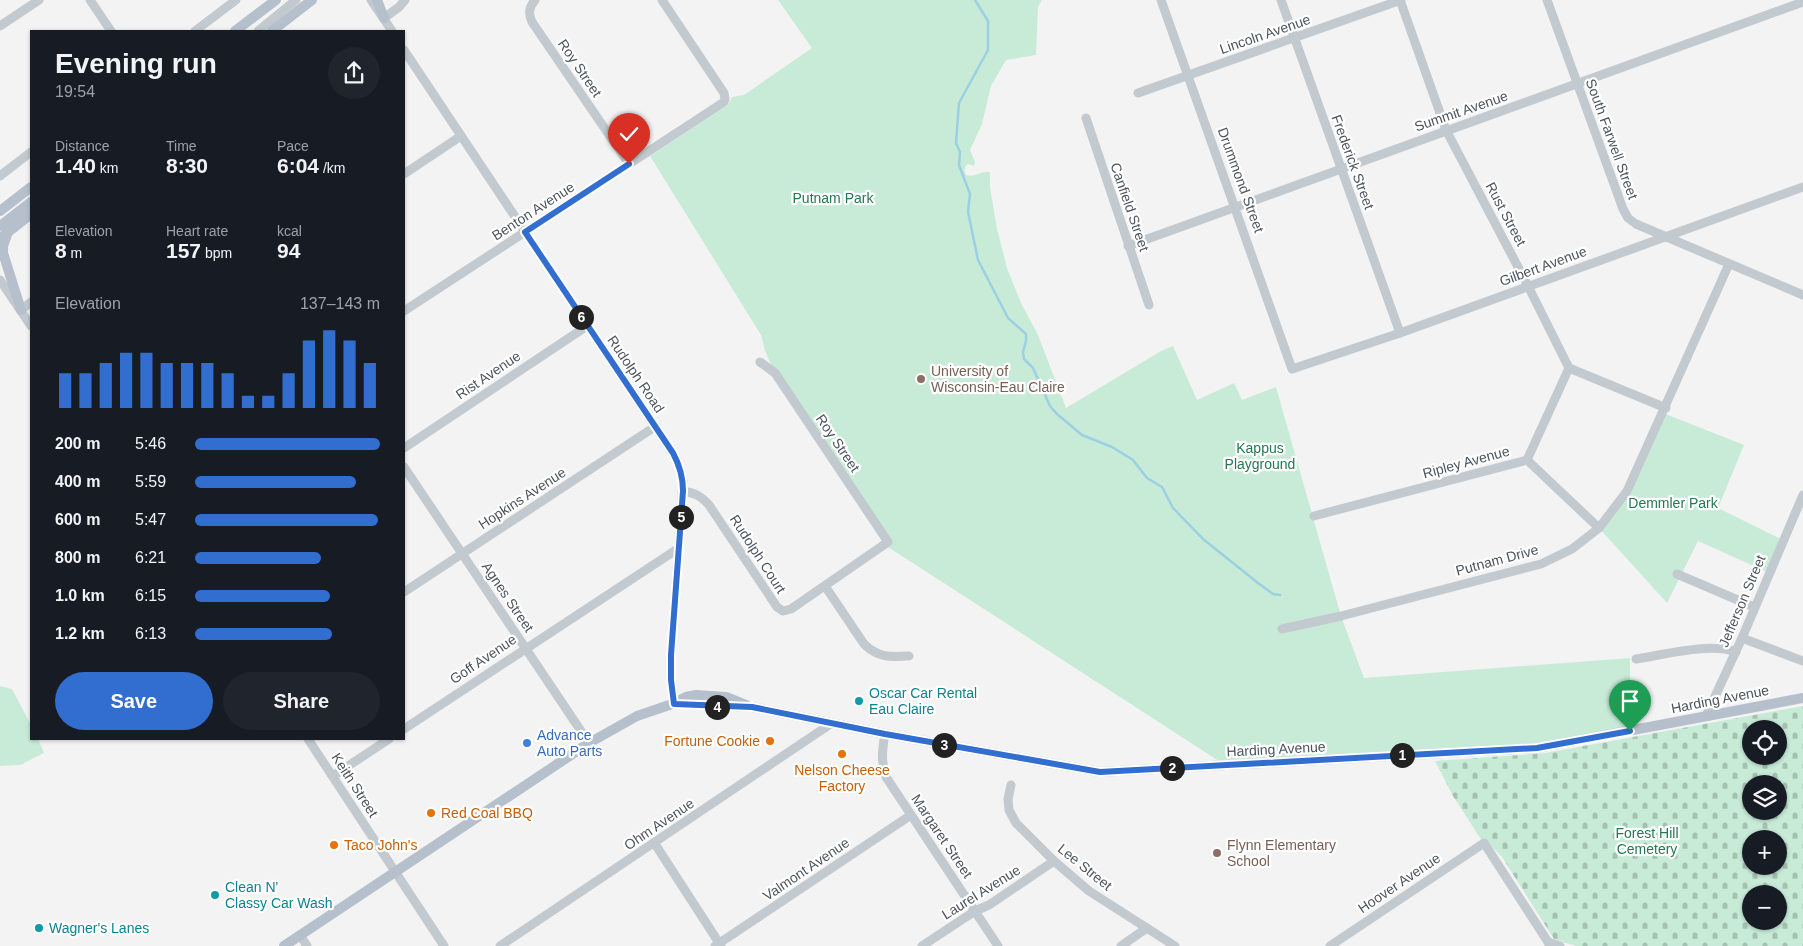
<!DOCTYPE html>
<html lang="en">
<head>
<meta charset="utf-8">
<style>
	:root { --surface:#171b24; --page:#20242c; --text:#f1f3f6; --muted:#9ea1a6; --accent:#326ecf }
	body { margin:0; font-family:Arial,sans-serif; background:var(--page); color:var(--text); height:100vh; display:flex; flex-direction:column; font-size:19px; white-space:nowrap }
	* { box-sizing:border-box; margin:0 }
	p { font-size:16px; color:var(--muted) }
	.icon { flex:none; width:28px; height:28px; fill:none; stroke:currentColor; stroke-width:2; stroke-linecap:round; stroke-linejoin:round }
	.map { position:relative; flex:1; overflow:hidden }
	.details { position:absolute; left:30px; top:30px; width:375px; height:710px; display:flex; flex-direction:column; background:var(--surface); border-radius:0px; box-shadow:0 1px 4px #0004 }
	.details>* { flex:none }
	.tools { position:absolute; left:1742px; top:720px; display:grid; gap:10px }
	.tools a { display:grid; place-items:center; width:45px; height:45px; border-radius:50%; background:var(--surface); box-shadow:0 1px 4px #0004; font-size:25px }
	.pin { position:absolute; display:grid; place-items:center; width:42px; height:42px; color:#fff; margin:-51px -21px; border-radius:50% 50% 50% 0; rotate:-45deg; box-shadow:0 0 5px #0007 }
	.pin .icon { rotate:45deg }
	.km { position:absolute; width:25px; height:25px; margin:-12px; border-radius:50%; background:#222; color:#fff; font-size:14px; line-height:25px; text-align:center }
	.round { display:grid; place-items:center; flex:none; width:52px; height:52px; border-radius:26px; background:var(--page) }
	.summary { display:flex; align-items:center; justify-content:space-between; height:85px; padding:0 25px }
	h1 { font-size:28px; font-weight:800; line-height:38px }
	.figures { display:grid; grid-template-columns:repeat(3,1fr); gap:8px; height:85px; padding:5px 25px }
	.figures div { display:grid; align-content:center }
	.figures b { font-size:21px; font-weight:800 }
	.figures small { font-size:14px; font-weight:400 }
	.figures p { font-size:14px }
	.chart { height:140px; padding:10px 25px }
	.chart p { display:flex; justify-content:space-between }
	.chart svg { width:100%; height:90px; margin-top:5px; stroke:var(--accent); stroke-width:6 }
	.cta { display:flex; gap:10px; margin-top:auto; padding:10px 25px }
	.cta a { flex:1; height:58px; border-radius:30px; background:var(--accent); color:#fff; font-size:20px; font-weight:800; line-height:58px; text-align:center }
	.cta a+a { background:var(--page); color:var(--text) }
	ul { padding:0 25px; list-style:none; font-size:16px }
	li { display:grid; grid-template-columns:80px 60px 1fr; align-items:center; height:38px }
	li i { height:12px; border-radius:6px; background:var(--accent) }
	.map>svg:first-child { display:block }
	.green { fill:#c8ebd8 }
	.cemetery { fill:url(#cemetery-stones); fill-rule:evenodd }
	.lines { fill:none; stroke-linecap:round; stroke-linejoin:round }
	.stream { stroke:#9bd0e3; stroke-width:2.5 }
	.minor { stroke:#c2c9cf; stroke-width:9 }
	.major { stroke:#b6c0cd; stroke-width:10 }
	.route-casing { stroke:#fff; stroke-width:10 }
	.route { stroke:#326ecf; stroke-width:6 }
	.education-dot { fill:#8d6e63; stroke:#fff; stroke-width:2 }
	.culture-dot { fill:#0f9aa8; stroke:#fff; stroke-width:2 }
	.food-dot { fill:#e8710a; stroke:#fff; stroke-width:2 }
	.shop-dot { fill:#3f7fe0; stroke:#fff; stroke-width:2 }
	.labels { text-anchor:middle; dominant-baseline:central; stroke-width:4.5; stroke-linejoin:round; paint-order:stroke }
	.street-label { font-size:14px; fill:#4c555e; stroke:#fff }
	.park-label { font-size:14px; fill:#247853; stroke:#fff }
	.education-label { font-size:14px; fill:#785e54; stroke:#fff; text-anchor:start }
	.culture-label { font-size:14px; fill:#0d838f; stroke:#fff; text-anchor:start }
	.shop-label { font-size:14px; fill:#366cbe; stroke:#fff; text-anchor:start }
	.food-label { font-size:14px; fill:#c56008; stroke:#fff; text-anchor:start }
</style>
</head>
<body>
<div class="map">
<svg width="1803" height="946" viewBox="0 0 1803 946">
	<defs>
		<pattern id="cemetery-stones" width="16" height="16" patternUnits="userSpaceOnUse" patternTransform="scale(1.25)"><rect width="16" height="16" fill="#c8ebd8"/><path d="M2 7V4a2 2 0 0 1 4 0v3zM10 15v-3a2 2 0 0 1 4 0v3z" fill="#a5c1b2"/></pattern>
	</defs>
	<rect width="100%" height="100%" fill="#f4f3f3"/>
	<g class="green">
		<path d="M778,0H1042L1038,7L1036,55L1006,60L991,86L982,124L970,150L975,162L974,166L968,164C964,167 964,170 966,175C975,178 982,170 990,172V187L997,229L1007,268L1021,303L1038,335L1066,408L1161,351L1173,346L1197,400L1234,383L1242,400L1276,387L1341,616L1364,678L1630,658V731L1537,748L1225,765L888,547L775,373L765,351L761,335L650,156L728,105L732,97L744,95L812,48Z"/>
		<path d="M1663,413L1744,445L1718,508L1783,540L1769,573L1698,541L1667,603L1599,528L1627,491Z"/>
		<path d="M0,686L12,689L31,725V739H38L44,753L20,765L0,766Z"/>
	</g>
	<path class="cemetery" d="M1803,706V946H1576L1554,939L1502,857L1489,844L1482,841L1453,796L1435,761L1545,753ZM1751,729H1779V756H1751ZM1751,784H1779V811H1751ZM1751,839H1779V866H1751ZM1751,894H1779V921H1751Z"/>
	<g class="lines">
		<path class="stream" d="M975,0L988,21V50L959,103L956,143L960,152L959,165L970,194L968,212L978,260L1008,318L1026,334V341L1023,352L1024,359L1033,368L1050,406L1057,414L1082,435L1112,447L1133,460L1147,478L1162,487L1173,508L1203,539L1258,583L1273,594L1280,595"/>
		<g class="minor">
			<path d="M90,0L111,31"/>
			<path d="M371,0L392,31"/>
			<path d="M535,0C529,7 528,13 532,22L629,164"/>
			<path d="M1161,0L1292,369L1400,333L1803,187"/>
			<path d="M1281,0L1400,333"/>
			<path d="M1400,0L1446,130L1528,286L1569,368L1666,408"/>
			<path d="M1547,0L1623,209L1628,218L1636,224L1803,295"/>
			<path d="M384,18L399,7L405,0"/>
			<path d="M0,26L39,0"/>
			<path d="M195,31L236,0"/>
			<path d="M258,31L296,0"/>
			<path d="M404,50L677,460L683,481L671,655V680L675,703"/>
			<path d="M1138,93L1401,0"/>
			<path d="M1086,118L1149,305"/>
			<path d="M404,174L461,136"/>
			<path d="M0,176L31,152"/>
			<path d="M1128,246L1803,2"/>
			<path d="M0,280L31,326"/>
			<path d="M21,310L31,302"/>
			<path d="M404,311L724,102L725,99L724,93L662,0"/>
			<path d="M404,448L587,326"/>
			<path d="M1527,460L1599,528"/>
			<path d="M404,467L589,743"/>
			<path d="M683,491C695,493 701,496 709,505L777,607L783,611L791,609L888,542L775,373L760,362"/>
			<path d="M1314,516L1527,460L1569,368"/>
			<path d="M1677,574L1754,607"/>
			<path d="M825,586L864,644C878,658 891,657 909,656"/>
			<path d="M404,592L656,426"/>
			<path d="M1282,629L1341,616L1541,564L1572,549L1599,528L1627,491L1729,264"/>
			<path d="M1742,638L1803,661"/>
			<path d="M1636,659C1663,655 1710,642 1736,652"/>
			<path d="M1706,716L1742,638L1803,495"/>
			<path d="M404,729L679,548"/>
			<path d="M885,734C882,750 881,761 886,777L998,946"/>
			<path d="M308,739L444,946"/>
			<path d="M333,776L389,739"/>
			<path d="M1011,785L1008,799L1009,810L1016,823L1054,861L1089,891L1175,946"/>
			<path d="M655,844L721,946"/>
			<path d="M300,935L307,946"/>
			<path d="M1548,942L1560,946"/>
			<path d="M500,946L832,723"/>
			<path d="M715,946L911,815"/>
			<path d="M922,946L975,911L989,905L1054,861"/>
			<path d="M1121,946L1147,928"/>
			<path d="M1330,946L1484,843L1548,942"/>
		</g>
		<g class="major">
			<path d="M377,0L384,18"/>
			<path d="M235,31L276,0"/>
			<path d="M272,31L312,0"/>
			<path d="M0,211L31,187"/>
			<path d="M0,226L31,202"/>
			<path d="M8,232L3,246V253L21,310"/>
			<path d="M3,236L31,214"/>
			<path d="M675,703L752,707L885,734L1100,772L1537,748L1803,698"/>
			<path d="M284,946L589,743L637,716L675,703L686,697L696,695L726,697L746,705"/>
		</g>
	</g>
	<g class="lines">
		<defs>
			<path id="route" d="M629,164L525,232L673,453C680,466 683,477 683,491L671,655V680L674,704L752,707L885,734L1100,772L1537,748L1630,731"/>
		</defs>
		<use href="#route" class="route-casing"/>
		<use href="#route" class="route"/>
	</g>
	<g class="education-dot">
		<circle cx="921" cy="379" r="5"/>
		<circle cx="1217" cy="853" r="5"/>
	</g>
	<g class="culture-dot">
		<circle cx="859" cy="701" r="5"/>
		<circle cx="215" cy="895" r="5"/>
		<circle cx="39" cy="928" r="5"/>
	</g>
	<g class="food-dot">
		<circle cx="770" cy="741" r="5"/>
		<circle cx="842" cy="754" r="5"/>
		<circle cx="431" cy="813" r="5"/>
		<circle cx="334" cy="845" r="5"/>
	</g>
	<circle class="shop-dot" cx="527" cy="743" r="5"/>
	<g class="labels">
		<g class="street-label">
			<text transform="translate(1265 34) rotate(-19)">Lincoln Avenue</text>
			<text transform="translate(580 68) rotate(56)">Roy Street</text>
			<text transform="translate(1461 111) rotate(-19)">Summit Avenue</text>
			<text transform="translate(1612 139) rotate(70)">South Farwell Street</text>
			<text transform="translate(1353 162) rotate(70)">Frederick Street</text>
			<text transform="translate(1241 180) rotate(70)">Drummond Street</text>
			<text transform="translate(1130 207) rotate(71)">Canfield Street</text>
			<text transform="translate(533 211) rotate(-33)">Benton Avenue</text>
			<text transform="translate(1506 214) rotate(62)">Rust Street</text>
			<text transform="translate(1543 266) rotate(-20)">Gilbert Avenue</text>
			<text transform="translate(636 374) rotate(56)">Rudolph Road</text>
			<text transform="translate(488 375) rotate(-34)">Rist Avenue</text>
			<text transform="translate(838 443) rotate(56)">Roy Street</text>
			<text transform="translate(1466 462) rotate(-15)">Ripley Avenue</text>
			<text transform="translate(522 498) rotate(-33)">Hopkins Avenue</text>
			<text transform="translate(758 554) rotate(57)">Rudolph Court</text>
			<text transform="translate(1497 560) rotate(-15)">Putnam Drive</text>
			<text transform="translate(508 597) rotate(56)">Agnes Street</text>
			<text transform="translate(1742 601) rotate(-67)">Jefferson Street</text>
			<text transform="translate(483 659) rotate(-34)">Goff Avenue</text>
			<text transform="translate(1720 699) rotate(-11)">Harding Avenue</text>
			<text transform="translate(1276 749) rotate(-3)">Harding Avenue</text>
			<text transform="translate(355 785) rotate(57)">Keith Street</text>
			<text transform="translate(659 824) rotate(-34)">Ohm Avenue</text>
			<text transform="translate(942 836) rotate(56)">Margaret Street</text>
			<text transform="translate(1085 867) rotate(39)">Lee Street</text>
			<text transform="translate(806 869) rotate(-34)">Valmont Avenue</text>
			<text transform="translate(1399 883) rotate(-34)">Hoover Avenue</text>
			<text transform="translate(981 892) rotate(-32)">Laurel Avenue</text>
		</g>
		<g class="park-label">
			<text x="833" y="198">Putnam Park</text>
			<text x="1260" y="448">Kappus<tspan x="1260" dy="16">Playground</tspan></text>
			<text x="1673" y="503">Demmler Park</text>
			<text x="1647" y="833">Forest Hill<tspan x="1647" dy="16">Cemetery</tspan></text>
		</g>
		<g class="education-label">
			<text x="931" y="371">University of<tspan x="931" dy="16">Wisconsin-Eau Claire</tspan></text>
			<text x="1227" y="845">Flynn Elementary<tspan x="1227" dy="16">School</tspan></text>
		</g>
		<g class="culture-label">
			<text x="869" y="693">Oscar Car Rental<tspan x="869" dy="16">Eau Claire</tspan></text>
			<text x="225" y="887">Clean N'<tspan x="225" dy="16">Classy Car Wash</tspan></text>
			<text x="49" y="928">Wagner's Lanes</text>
		</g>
		<g class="shop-label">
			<text x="537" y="735">Advance<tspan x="537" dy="16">Auto Parts</tspan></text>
		</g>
		<g class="food-label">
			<text x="760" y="741" text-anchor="end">Fortune Cookie</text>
			<text x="842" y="770" text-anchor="middle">Nelson Cheese<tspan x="842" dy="16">Factory</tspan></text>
			<text x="441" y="813">Red Coal BBQ</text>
			<text x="344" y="845">Taco John's</text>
		</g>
	</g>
</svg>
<div class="tools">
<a><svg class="icon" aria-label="locate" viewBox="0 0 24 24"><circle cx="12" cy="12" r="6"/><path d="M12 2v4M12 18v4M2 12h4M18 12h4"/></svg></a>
<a><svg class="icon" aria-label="layers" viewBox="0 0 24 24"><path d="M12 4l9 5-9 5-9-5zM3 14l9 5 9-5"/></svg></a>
<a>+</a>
<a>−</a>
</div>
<div class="pin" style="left:1630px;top:731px;background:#1e9e55"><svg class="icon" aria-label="arrive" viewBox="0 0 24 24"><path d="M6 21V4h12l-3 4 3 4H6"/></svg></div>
<div class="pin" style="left:629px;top:164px;background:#d93025"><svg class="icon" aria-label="check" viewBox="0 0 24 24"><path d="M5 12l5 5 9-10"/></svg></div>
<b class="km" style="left:1402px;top:755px">1</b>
<b class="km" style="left:1172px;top:768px">2</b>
<b class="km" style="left:944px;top:745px">3</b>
<b class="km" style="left:717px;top:707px">4</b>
<b class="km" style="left:681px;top:517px">5</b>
<b class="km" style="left:581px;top:317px">6</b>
<section class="details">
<div class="summary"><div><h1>Evening run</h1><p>19:54</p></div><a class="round"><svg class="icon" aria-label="share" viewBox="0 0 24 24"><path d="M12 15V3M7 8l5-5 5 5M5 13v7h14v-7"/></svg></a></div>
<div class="figures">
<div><p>Distance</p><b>1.40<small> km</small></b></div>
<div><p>Time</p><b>8:30</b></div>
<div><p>Pace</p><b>6:04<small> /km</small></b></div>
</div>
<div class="figures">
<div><p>Elevation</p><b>8<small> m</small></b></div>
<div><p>Heart rate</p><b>157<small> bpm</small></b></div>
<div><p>kcal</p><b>94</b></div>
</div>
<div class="chart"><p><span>Elevation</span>137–143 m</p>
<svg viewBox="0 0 160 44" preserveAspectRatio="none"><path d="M5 44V27M15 44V27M25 44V22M35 44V17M45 44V17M55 44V22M65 44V22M75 44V22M85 44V27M95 44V38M105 44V38M115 44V27M125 44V11M135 44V6M145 44V11M155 44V22"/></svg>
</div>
<ul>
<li><b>200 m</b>5:46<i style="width:100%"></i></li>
<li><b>400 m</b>5:59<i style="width:87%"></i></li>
<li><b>600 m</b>5:47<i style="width:99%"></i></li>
<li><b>800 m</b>6:21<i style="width:68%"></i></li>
<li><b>1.0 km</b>6:15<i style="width:73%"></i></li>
<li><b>1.2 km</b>6:13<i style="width:74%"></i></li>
</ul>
<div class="cta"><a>Save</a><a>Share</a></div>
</section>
</div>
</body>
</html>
